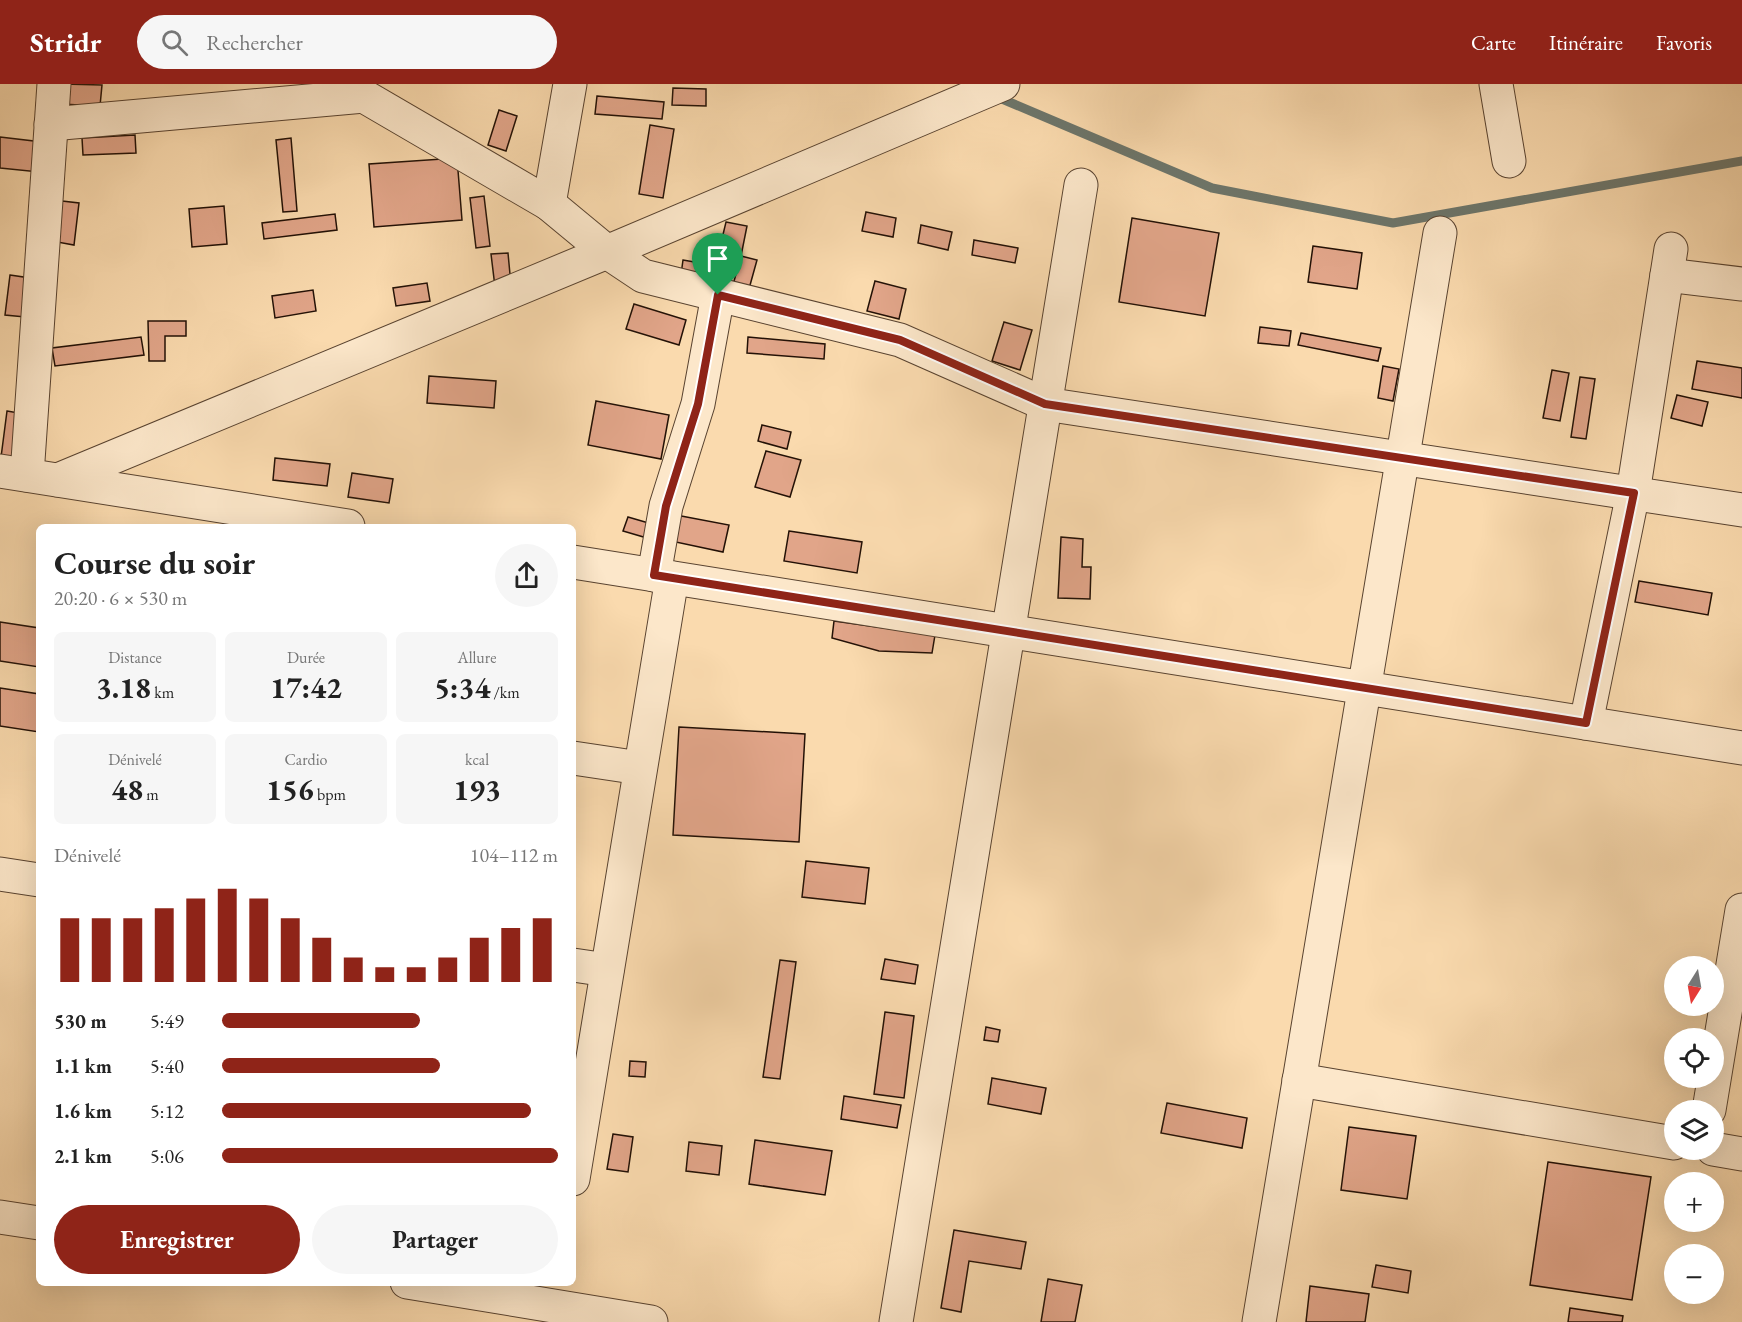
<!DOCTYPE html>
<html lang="fr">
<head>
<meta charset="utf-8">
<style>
	:root { --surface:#fff; --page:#f6f6f6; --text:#222; --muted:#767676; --accent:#8f2418 }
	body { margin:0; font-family:"EB Garamond",serif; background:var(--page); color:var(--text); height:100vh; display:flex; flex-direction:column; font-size:22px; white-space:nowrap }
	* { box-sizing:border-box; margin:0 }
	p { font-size:20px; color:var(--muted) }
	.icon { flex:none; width:33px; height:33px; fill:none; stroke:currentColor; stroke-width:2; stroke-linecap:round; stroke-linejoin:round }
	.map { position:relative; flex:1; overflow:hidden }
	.side { position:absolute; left:36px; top:440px; width:540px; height:762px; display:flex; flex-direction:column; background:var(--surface); border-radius:9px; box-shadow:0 6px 24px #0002 }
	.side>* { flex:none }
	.needle { width:39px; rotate:191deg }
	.tools { position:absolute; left:1664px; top:872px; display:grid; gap:12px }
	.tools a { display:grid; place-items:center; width:60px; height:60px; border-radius:50%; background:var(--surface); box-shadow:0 6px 24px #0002; font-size:30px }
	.pin { position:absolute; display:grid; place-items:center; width:51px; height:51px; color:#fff; margin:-62px -26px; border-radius:50% 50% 50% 0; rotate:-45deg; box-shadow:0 0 6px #0007 }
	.pin .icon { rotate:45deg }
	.round { display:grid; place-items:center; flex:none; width:63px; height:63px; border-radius:32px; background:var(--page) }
	.overview { display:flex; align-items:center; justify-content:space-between; height:102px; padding:0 18px }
	h1 { font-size:33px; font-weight:700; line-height:45px }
	.figures { display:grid; grid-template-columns:repeat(3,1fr); gap:9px; height:102px; padding:6px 18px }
	.figures div { display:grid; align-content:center; border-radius:9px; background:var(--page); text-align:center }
	.figures b { font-size:30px; font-weight:700 }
	.figures small { font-size:16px; font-weight:400 }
	.figures p { font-size:16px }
	.chart { height:168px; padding:12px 18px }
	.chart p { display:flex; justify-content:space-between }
	.chart svg { width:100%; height:108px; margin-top:6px; stroke:var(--accent); stroke-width:6 }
	.cta { display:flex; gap:12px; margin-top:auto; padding:12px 18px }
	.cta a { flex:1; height:69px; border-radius:36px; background:var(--accent); color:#fff; font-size:24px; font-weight:700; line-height:69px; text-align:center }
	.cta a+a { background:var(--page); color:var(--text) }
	ul { padding:0 18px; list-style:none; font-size:20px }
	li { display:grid; grid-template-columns:96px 72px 1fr; align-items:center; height:45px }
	li i { height:15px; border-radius:8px; background:var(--accent) }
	header { display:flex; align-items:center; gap:36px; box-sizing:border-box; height:84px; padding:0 30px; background:var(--accent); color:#fff }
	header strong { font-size:28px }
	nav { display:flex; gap:33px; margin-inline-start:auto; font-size:21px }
	.search { width:420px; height:54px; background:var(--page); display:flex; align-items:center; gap:15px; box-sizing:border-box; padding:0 21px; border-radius:33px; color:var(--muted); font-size:22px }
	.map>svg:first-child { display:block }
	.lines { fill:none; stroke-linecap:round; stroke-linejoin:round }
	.stream { stroke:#6d766b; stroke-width:9 }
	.building { fill:#e1a589; stroke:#231106; stroke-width:1.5 }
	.minor-casing { stroke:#594330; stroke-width:35 }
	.minor { stroke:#fce7ca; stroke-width:33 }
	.route-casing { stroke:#fff; stroke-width:12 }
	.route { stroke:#8f2418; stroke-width:8 }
</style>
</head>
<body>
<header>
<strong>Stridr</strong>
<div class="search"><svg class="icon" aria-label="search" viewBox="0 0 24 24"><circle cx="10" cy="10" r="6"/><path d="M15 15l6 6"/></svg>Rechercher</div>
<nav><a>Carte</a><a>Itinéraire</a><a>Favoris</a></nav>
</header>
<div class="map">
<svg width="1742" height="1238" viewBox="0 0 1742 1238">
	<rect width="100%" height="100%" fill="#fadaae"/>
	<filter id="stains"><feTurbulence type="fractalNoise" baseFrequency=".00333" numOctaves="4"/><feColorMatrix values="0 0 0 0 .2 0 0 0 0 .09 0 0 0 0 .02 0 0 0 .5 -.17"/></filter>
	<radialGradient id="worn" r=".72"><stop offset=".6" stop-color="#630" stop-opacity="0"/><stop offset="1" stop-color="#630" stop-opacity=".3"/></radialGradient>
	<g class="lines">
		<path class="stream" d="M995,12L1212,104L1393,139L1742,77"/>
	</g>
	<g class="building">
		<path d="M62,0L102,1L100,22L60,20Z"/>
		<path d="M673,4L706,5V22L672,21Z"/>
		<path d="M597,12L664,18L662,35L595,30Z"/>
		<path d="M499,26L517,32L506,67L488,61Z"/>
		<path d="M650,41L674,45L663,114L639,110Z"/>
		<path d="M135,51L136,69L83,71L82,54Z"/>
		<path d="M0,53L42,58L39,88L0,84Z"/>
		<path d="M291,54L297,127L283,128L276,56Z"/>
		<path d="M457,74L462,136L374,143L369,80Z"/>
		<path d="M484,112L490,162L476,164L470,114Z"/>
		<path d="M62,117L79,119L74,161L57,158Z"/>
		<path d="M224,122L227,160L192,163L189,125Z"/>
		<path d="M866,128L896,134L893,153L862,147Z"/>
		<path d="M335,130L337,146L264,155L262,139Z"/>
		<path d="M1132,134L1219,149L1205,232L1119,218Z"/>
		<path d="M726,138L747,142L741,172L719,167Z"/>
		<path d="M921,141L952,148L948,166L918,159Z"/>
		<path d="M974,156L1018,164L1015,179L972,171Z"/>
		<path d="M1313,162L1362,169L1357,205L1308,198Z"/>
		<path d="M508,169L511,201L495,203L491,170Z"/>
		<path d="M741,172L757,176L747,212L731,208Z"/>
		<path d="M683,176L723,183L719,205L680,198Z"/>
		<path d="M10,191L30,194L25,233L5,231Z"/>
		<path d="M875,197L906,205L899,235L867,227Z"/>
		<path d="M427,199L430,217L396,222L393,204Z"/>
		<path d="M313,206L316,227L275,234L272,212Z"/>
		<path d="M634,220L686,236L679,261L626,245Z"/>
		<path d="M148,237H186V252H165V277H149Z"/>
		<path d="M1004,238L1032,246L1020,286L992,277Z"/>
		<path d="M1260,243L1291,247L1289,262L1258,259Z"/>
		<path d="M1301,249L1381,264L1378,277L1298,261Z"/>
		<path d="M141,253L144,271L55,282L52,264Z"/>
		<path d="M748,253L825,260L824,275L747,269Z"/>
		<path d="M1697,277L1742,284V314L1692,305Z"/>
		<path d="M1383,282L1399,285L1393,317L1378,314Z"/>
		<path d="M1552,286L1569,289L1560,337L1543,334Z"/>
		<path d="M429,292L496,297L494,324L427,319Z"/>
		<path d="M1580,293L1595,295L1586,355L1571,353Z"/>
		<path d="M1677,311L1708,318L1702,342L1671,334Z"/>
		<path d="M596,317L669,331L661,375L588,361Z"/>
		<path d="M7,327L19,329L11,382L0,381Z"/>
		<path d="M762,341L791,348L787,365L758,357Z"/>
		<path d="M766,367L801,376L790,413L755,403Z"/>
		<path d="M275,374L330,380L327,402L273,396Z"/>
		<path d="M352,389L393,395L389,419L348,413Z"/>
		<path d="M676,431L729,441L723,468L671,457Z"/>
		<path d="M628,433L652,440L647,454L623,447Z"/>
		<path d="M789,447L862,458L857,489L784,477Z"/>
		<path d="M1061,453L1083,455L1082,483H1091L1090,515L1058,514Z"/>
		<path d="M1639,497L1712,509L1708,531L1635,518Z"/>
		<path d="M834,537L935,551L932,569L879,567L832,554Z"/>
		<path d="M0,538L39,544V583L0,577Z"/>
		<path d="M0,604L39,610V648L0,642Z"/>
		<path d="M679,643L805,650L799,758L673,751Z"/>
		<path d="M806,777L869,784L865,820L802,813Z"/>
		<path d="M885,875L918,881L915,900L881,895Z"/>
		<path d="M780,876L796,878L780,995L763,993Z"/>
		<path d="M885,928L914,932L904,1014L874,1010Z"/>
		<path d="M986,943L1000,946L998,958L984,956Z"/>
		<path d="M630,977L646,978L645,993L629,992Z"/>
		<path d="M992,994L1046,1004L1041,1030L988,1020Z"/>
		<path d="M844,1012L901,1021L897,1044L841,1035Z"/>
		<path d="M1167,1019L1247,1034L1242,1064L1161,1049Z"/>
		<path d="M1349,1043L1416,1052L1407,1115L1341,1106Z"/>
		<path d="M613,1050L633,1053L628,1088L607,1085Z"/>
		<path d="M755,1056L832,1067L825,1111L749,1100Z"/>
		<path d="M689,1058L722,1062L719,1091L686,1087Z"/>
		<path d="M1548,1078L1651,1093L1632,1216L1530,1201Z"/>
		<path d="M954,1146L1026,1158L1021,1185L969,1177L961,1228L941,1224Z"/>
		<path d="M1376,1181L1411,1187L1408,1209L1372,1203Z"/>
		<path d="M1048,1195L1082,1201L1075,1238H1041Z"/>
		<path d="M1310,1202L1369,1210L1365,1238H1306Z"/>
		<path d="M1570,1224L1623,1232L1622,1238H1568Z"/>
	</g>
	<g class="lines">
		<defs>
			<g id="minor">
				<path d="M343,0L549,120L607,168L643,192L900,256L1045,320L1742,426"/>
				<path d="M1496,0L1509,77"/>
				<path d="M51,40L364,12"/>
				<path d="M549,120L570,0"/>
				<path d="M1667,191L1742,200"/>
				<path d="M0,387L348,442"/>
				<path d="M27,391L54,0"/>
				<path d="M58,396L607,168L1003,0"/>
				<path d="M573,478L1742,664"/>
				<path d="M654,491L666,422L698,320L718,211"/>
				<path d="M1586,639L1633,409L1671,165"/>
				<path d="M573,674L640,684"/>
				<path d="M0,790L39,796"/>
				<path d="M573,881L607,886"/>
				<path d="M1299,996L1674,1059"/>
				<path d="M1709,1026L1742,826"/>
				<path d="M1713,1065L1742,1070"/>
				<path d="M573,1095L672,494"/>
				<path d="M0,1133L39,1139"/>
				<path d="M407,1198L651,1238"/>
				<path d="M896,1238L1081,101"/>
				<path d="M1259,1238L1440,149"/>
			</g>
		</defs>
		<use href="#minor" class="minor-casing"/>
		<use href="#minor" class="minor"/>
	</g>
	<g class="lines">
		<defs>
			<path id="route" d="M718,211L900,256L1045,320L1634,409L1586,639L654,491L666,422L698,320Z"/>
		</defs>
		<use href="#route" class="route-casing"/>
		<use href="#route" class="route"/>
	</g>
	<rect width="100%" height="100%" filter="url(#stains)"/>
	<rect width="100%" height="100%" fill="url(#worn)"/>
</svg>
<div class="tools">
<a><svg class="needle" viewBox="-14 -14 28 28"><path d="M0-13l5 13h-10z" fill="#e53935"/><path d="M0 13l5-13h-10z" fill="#767676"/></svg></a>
<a><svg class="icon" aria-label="locate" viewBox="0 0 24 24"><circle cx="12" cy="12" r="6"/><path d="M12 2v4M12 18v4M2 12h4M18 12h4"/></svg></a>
<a><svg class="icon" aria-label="layers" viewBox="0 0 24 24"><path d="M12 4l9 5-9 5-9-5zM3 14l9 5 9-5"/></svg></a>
<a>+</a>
<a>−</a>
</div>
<div class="pin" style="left:718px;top:211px;background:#1e9e55"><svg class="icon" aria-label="arrive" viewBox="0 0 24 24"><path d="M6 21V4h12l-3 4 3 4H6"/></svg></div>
<section class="side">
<div class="overview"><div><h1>Course du soir</h1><p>20:20 · 6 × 530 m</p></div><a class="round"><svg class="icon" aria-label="share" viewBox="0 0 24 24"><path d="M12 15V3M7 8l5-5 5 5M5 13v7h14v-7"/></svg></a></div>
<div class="figures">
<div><p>Distance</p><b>3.18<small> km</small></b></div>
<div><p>Durée</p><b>17:42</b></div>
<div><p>Allure</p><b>5:34<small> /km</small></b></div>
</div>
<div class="figures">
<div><p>Dénivelé</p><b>48<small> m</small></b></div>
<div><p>Cardio</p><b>156<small> bpm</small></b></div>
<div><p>kcal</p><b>193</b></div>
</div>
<div class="chart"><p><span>Dénivelé</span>104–112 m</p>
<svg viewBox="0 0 160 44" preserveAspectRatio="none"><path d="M5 44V18M15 44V18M25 44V18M35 44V14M45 44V10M55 44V6M65 44V10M75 44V18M85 44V26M95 44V34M105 44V38M115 44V38M125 44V34M135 44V26M145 44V22M155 44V18"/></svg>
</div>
<ul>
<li><b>530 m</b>5:49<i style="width:59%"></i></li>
<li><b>1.1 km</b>5:40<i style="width:65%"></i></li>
<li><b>1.6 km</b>5:12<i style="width:92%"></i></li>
<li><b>2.1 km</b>5:06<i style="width:100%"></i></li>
</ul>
<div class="cta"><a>Enregistrer</a><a>Partager</a></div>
</section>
</div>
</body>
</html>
